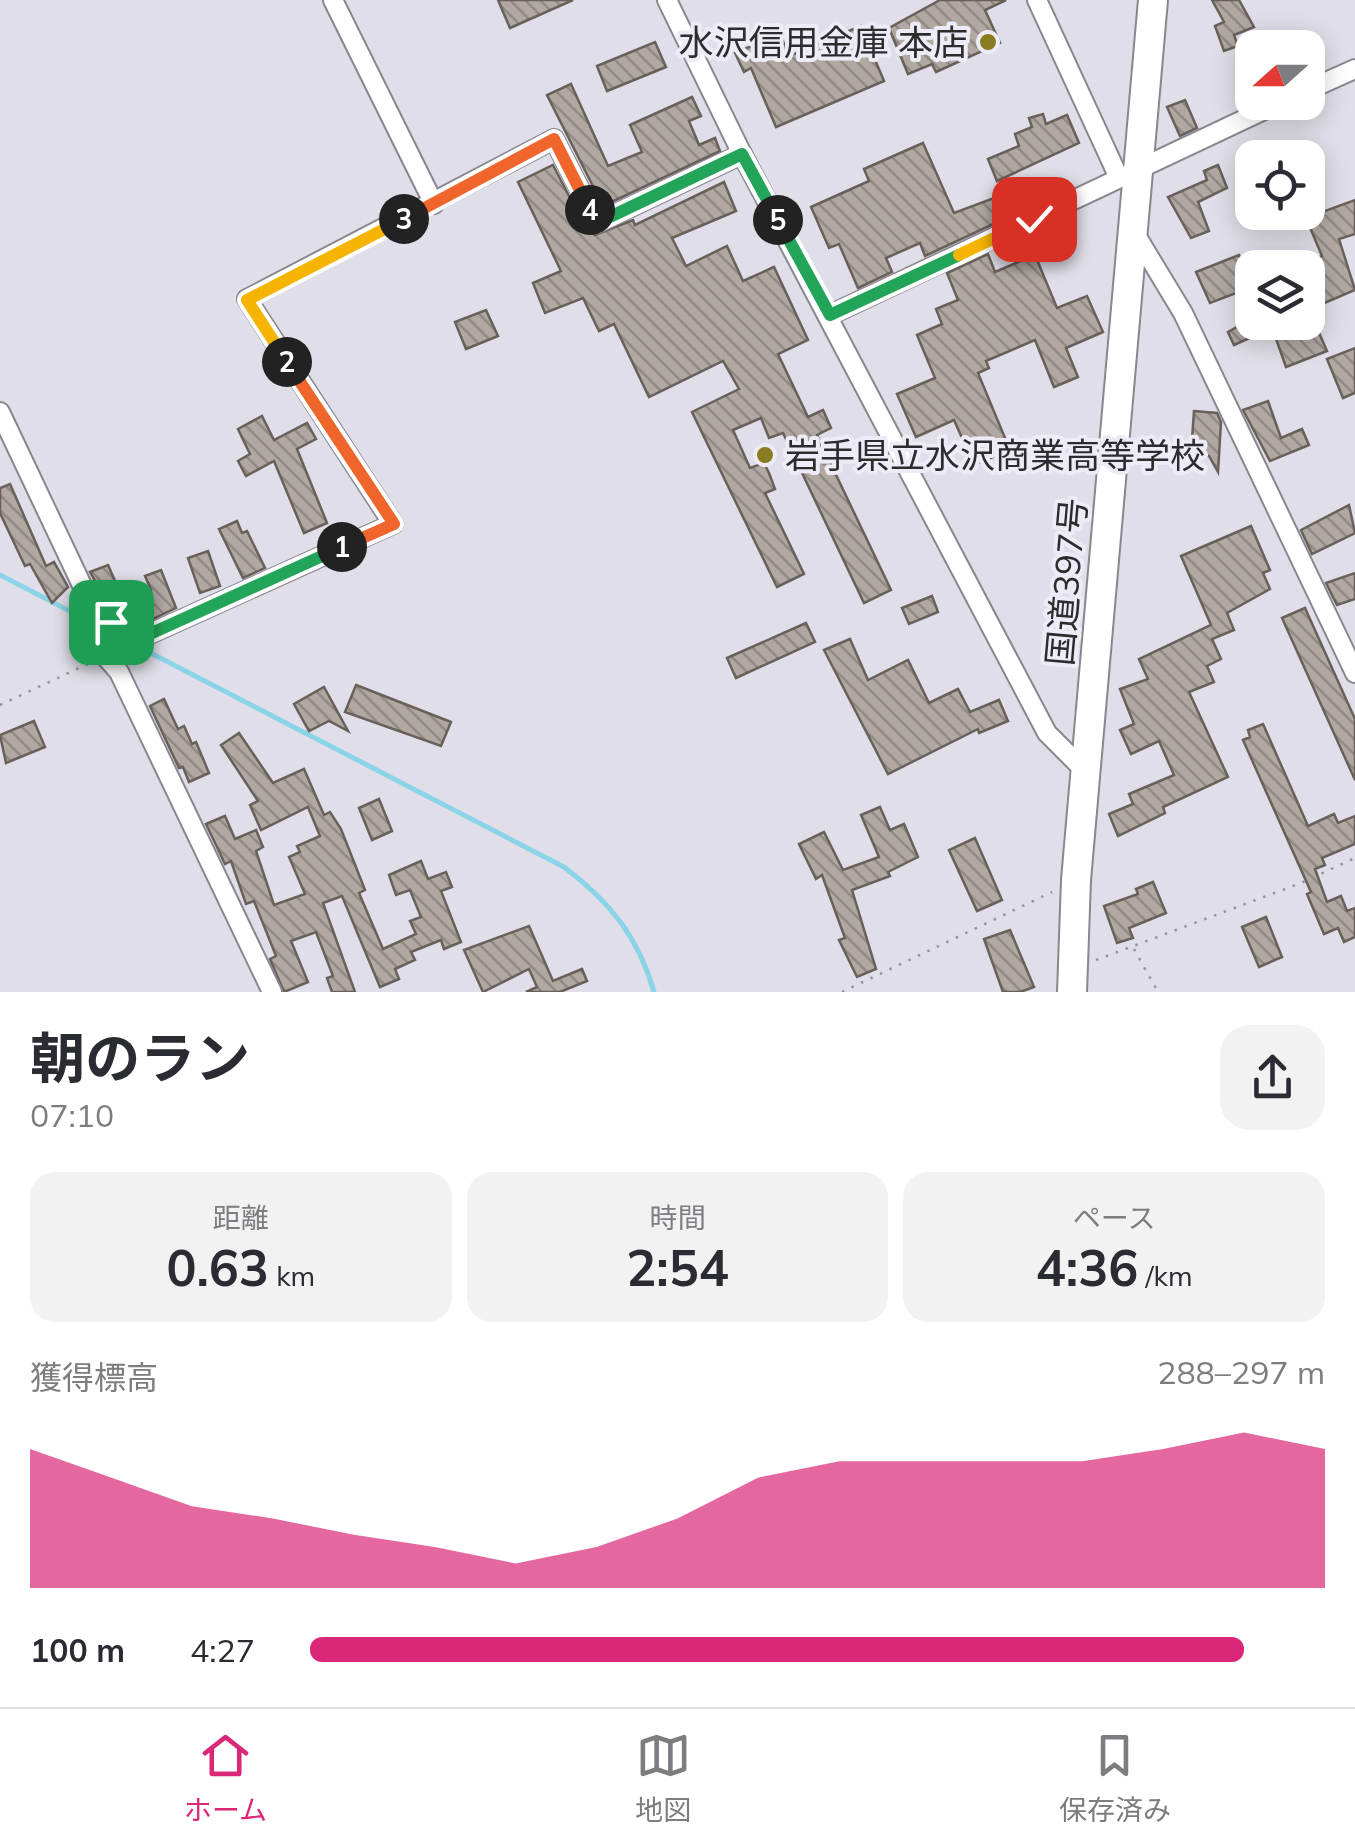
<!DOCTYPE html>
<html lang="ja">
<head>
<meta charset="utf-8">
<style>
	:root { --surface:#fff; --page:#f2f2f3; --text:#2b2b33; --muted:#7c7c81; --line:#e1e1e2; --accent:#db2777 }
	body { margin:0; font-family:Mulish,"Noto Sans JP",sans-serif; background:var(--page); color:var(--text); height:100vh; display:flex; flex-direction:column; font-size:38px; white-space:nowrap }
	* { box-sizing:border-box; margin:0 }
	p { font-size:32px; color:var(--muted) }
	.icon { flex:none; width:55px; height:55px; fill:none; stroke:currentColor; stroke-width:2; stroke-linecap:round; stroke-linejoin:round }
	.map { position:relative; height:992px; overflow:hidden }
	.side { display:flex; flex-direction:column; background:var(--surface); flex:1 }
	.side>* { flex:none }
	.needle { width:65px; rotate:249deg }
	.fabs { position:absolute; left:1235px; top:30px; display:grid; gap:20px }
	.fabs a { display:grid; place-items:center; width:90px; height:90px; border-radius:20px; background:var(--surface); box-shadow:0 5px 25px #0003; font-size:50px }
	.pin { position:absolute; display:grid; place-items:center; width:85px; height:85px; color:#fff; margin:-42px; border-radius:20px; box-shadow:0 5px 15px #0006 }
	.km { position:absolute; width:50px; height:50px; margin:-25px; border-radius:50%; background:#222; color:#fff; font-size:28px; line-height:50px; text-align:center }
	.round { display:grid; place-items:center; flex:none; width:105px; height:105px; border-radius:30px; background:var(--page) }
	.overview { display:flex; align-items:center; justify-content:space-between; height:170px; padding:0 30px }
	h1 { font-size:55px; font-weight:700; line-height:75px }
	.stats { display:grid; grid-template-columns:repeat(3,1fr); gap:15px; height:170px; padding:10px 30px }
	.stats div { display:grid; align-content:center; border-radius:25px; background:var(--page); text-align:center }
	.stats b { font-size:50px; font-weight:700 }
	.stats small { font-size:28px; font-weight:400 }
	.stats p { font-size:28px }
	.chart { height:280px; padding:20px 30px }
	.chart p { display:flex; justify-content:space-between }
	.chart svg { width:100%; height:180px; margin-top:10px; fill:var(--accent); opacity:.7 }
	ul { padding:0 30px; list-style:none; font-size:32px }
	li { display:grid; grid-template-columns:160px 120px 1fr; align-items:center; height:75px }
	li i { height:25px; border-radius:12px; background:var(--accent) }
	.tab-bar { display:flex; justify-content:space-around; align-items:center; height:140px; border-top:2px solid var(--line); background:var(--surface); font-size:28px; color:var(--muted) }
	.tab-bar a { display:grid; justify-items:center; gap:5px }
	.tab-bar .selected { color:var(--accent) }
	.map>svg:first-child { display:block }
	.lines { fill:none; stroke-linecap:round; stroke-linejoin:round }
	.stream { stroke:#8bd4e8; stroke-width:5 }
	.building { fill:url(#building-back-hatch); stroke:#69605b; stroke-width:2.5 }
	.minor-casing { stroke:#88868f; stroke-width:22 }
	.trunk-casing { stroke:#88868f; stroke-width:32 }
	.path { stroke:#94939a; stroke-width:2.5; stroke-dasharray:2.5 8; stroke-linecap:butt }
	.minor { stroke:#fff; stroke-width:18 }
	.trunk { stroke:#fff; stroke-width:28 }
	.split-1-casing { stroke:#fff; stroke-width:20 }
	.split-2-casing { stroke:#fff; stroke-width:20 }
	.split-3-casing { stroke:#fff; stroke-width:20 }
	.split-4-casing { stroke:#fff; stroke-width:20 }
	.split-5-casing { stroke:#fff; stroke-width:20 }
	.split-6-casing { stroke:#fff; stroke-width:20 }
	.split-7-casing { stroke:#fff; stroke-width:20 }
	.split-1 { stroke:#22a559; stroke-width:12 }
	.split-2 { stroke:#f0652b; stroke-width:12 }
	.split-3 { stroke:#f5b400; stroke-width:12 }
	.split-4 { stroke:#f0652b; stroke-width:12 }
	.split-5 { stroke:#22a559; stroke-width:12 }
	.split-6 { stroke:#22a559; stroke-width:12 }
	.split-7 { stroke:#f5b400; stroke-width:12 }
	.poi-dot { fill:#8a7c21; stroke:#edebf6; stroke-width:4 }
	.labels { text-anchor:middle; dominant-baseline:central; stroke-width:8; stroke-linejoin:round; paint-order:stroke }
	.poi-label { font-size:35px; fill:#2c2c2f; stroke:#edebf6; text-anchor:end }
	.street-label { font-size:35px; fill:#2c2c2f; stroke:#edebf6 }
</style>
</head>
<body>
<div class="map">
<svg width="1355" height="992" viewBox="0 0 1355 992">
	<defs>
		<pattern id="building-back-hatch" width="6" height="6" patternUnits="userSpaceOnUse" patternTransform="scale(2.5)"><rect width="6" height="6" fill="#b1a8a2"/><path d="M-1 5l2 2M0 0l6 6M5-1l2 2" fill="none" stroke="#908984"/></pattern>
	</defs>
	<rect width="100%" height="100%" fill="#e0dee8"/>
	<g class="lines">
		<path class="stream" d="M0,575L564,867C609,901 638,936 654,992"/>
	</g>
	<g class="building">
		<path d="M498,0H573L510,28Z"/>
		<path d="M940,0H1006L985,10L1000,43L936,72L932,64L908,74L889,28Z"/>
		<path d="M1212,0H1239L1254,27L1234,35L1238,46L1224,51L1215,26L1224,22Z"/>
		<path d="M861,26L884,81L776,127L751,68L744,72L735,53L780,34L789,56Z"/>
		<path d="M655,42L666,67L607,91L597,66Z"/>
		<path d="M571,84L608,166L642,152L630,125L692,97L701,116L689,121L699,145L715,138L720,151L603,206L547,95Z"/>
		<path d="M1185,100L1197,128L1180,136L1167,107Z"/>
		<path d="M1043,114L1046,124L1067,115L1079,143L997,181L988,159L1019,146L1015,134L1032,127L1029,118Z"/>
		<path d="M923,143L954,213L994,198L1002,220L925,256L920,243L886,258L892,272L858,288L839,244L829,248L811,207L869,181L864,169Z"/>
		<path d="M553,165L586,229L595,235L633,220L635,225L724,182L736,211L672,238L686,266L727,246L743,281L774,267L808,340L778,354L808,417L823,410L831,428L817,435L891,590L864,603L783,433L769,438L761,418L733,430L750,468L764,463L769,473L775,489L765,493L804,574L777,587L692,412L739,389L723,361L649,397L614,324L599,331L583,298L545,313L533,283L561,271L518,182Z"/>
		<path d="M1218,165L1227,188L1198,202L1209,231L1191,238L1168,197L1207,180L1204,171Z"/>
		<path d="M1355,200V234L1339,239L1355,290L1308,310V262L1322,256L1306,218Z"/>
		<path d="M988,254L995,272L1035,255L1057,308L1087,296L1103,332L1066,348L1078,377L1054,387L1035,340L986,361L989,368L978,373L1010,450L974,465L954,420L916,437L897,394L935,378L917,335L942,324L936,309L958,300L947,273Z"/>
		<path d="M1239,255L1252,287L1210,303L1196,272Z"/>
		<path d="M486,310L498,336L466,349L455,322Z"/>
		<path d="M1313,319L1327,351L1286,367L1275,336Z"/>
		<path d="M1246,322H1283V323L1234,345L1228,332Z"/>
		<path d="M1355,348V393L1343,398L1327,359Z"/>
		<path d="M1268,401L1281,438L1302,429L1309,445L1270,461L1243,410Z"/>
		<path d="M1194,411L1217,413L1221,422L1218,472L1209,456L1191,454Z"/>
		<path d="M262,416L274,440L307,423L316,439L297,449L327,523L304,533L274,461L246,476L238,461L250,454L238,429Z"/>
		<path d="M10,484L46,566L54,562L68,587L52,603L30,564L25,566L0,513V488Z"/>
		<path d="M1349,505L1355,533L1312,554L1301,530Z"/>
		<path d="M237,521L242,533L247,531L265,568L243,578L219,529Z"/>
		<path d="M1251,526L1270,570L1263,573L1270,589L1227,613L1234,630L1212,639L1221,659L1207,666L1214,682L1189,692L1228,777L1163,807L1165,813L1118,836L1109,814L1133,804L1129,794L1174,775L1159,741L1131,754L1120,730L1134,724L1120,689L1148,679L1139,659L1211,625L1181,556Z"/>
		<path d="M208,551L220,586L200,593L188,558Z"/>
		<path d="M108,565L119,590L104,597L90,572Z"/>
		<path d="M161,570L176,608L151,620L139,617L131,598L151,590L145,576Z"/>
		<path d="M1355,573V599L1337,605L1326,583Z"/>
		<path d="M932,596L938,612L909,624L902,608Z"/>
		<path d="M1305,608L1355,719V780L1282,618Z"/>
		<path d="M806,623L815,642L736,678L727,658Z"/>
		<path d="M850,639L868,680L908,660L929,703L958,689L970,712L999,700L1008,721L979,733L978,729L888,774L824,650Z"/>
		<path d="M356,685L451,722L441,746L345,712Z"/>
		<path d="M324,687L348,731L329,721L309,731L294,704Z"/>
		<path d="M164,699L178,729L184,726L192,744L196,742L209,773L189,782L183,767L179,768L150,706Z"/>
		<path d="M34,721L45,747L6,763L0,735Z"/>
		<path d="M1263,724L1308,826L1334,814L1338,823L1355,816V844L1322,858L1325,865L1315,869L1327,902L1341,896L1347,911L1355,908V937L1344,942L1338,928L1324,934L1307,894L1311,892L1243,740L1250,737L1248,730Z"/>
		<path d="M239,733L273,783L304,769L324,815L330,812L341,829L365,890L359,893L383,949L416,934L410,921L421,917L410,890L396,895L389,875L421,861L428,879L446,872L452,887L441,891L461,942L444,949L441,940L411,952L415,960L395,969L399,979L380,987L342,896L323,903L355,992H332L327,978L333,976L316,932L291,941L308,982L284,992L270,959L276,956L254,901L246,904L231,861L225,864L206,824L225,816L235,839L256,830L263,847L256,851L274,905L305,894L289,857L300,852L297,846L320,836L308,807L261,830L250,805L258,801L221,745Z"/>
		<path d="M379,799L392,831L372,840L359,808Z"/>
		<path d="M880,807L890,830L904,824L918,857L888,872L890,876L852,890L876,969L857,977L839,940L845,938L822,875L816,879L799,844L824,832L843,870L879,857L861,815Z"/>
		<path d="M975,838L1002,900L977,911L949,850Z"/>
		<path d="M1153,882L1166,913L1129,928L1133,938L1117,943L1104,906L1138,894L1136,889Z"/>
		<path d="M1266,917L1282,957L1259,967L1242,927Z"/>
		<path d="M529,926L553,981L582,969L587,981L560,992H526L537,987L529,969L483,992L464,950Z"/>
		<path d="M1010,930L1034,987L1020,992H1003L984,939Z"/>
	</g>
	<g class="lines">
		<defs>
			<g id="minor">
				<path d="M333,0L434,204"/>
				<path d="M667,0L742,154L1047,733L1087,773"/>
				<path d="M1037,0L1119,178"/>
				<path d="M1308,90L1355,69"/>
				<path d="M1134,232L1183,313L1355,673"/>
				<path d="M830,315L1281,102"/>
				<path d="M0,412L88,598L116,628L105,656L119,672L272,992"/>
				<path d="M111,622L152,633L393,524L247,299L554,139L597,223L742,154"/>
			</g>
			<path id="trunk" d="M1072,992L1076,880L1153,0"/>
		</defs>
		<use href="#minor" class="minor-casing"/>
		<use href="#trunk" class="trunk-casing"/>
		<g class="path">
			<path d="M0,705L90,663"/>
			<path d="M1134,949L1158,992"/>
			<path d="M1096,960L1301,883L1355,858"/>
			<path d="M842,992L1052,892"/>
		</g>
		<use href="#minor" class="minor"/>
		<use href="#trunk" class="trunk"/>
	</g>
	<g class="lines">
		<defs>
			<path id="split-1" d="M111,622L152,633L342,547"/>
			<path id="split-2" d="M287,362L394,524L342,547"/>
			<path id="split-3" d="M287,362L247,300L404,219"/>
			<path id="split-4" d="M404,219L554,139L590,210"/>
			<path id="split-5" d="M590,210L597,223L742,154L778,220"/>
			<path id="split-6" d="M778,220L830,315L959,255"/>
			<path id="split-7" d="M959,255L1034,219"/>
		</defs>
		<use href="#split-1" class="split-1-casing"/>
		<use href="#split-2" class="split-2-casing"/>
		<use href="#split-3" class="split-3-casing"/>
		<use href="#split-4" class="split-4-casing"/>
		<use href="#split-5" class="split-5-casing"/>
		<use href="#split-6" class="split-6-casing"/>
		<use href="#split-7" class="split-7-casing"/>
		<use href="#split-1" class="split-1"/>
		<use href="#split-2" class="split-2"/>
		<use href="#split-3" class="split-3"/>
		<use href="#split-4" class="split-4"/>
		<use href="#split-5" class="split-5"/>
		<use href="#split-6" class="split-6"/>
		<use href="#split-7" class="split-7"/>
	</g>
	<g class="poi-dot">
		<circle cx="988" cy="42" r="10"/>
		<circle cx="765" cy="455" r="10"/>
	</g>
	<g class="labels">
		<g class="poi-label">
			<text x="968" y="42">水沢信用金庫 本店</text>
			<text x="785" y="455" text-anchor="start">岩手県立水沢商業高等学校</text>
		</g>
		<g class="street-label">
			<text transform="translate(1066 582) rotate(-85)">国道397号</text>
		</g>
	</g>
</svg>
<div class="fabs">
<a><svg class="needle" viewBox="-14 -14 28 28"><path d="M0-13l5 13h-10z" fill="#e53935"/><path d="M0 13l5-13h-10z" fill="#7c7c81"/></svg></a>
<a><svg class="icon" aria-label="locate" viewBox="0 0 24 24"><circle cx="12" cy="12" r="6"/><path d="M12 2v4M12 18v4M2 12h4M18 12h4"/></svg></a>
<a><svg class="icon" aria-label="layers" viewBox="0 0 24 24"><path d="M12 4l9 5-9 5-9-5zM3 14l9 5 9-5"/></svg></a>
</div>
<div class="pin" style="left:111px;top:622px;background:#1e9e55"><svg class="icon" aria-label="arrive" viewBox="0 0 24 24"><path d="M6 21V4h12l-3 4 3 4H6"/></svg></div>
<div class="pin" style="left:1034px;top:219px;background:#d93025"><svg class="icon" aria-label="check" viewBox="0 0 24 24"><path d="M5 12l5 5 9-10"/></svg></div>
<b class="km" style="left:342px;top:547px">1</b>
<b class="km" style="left:287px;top:362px">2</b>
<b class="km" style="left:404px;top:219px">3</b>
<b class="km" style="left:590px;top:210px">4</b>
<b class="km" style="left:778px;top:220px">5</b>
</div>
<section class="side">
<div class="overview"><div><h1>朝のラン</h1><p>07:10</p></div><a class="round"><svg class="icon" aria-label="share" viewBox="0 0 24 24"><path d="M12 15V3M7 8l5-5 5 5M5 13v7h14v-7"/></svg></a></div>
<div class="stats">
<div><p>距離</p><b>0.63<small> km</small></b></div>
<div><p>時間</p><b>2:54</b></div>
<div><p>ペース</p><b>4:36<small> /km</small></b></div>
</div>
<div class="chart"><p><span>獲得標高</span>288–297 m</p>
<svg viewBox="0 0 160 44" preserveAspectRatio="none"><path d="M0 44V10L10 17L20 24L30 27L40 31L50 34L60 38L70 34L80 27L90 17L100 13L110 13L120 13L130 13L140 10L150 6L160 10V44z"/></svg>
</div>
<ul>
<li><b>100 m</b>4:27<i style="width:92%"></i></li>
</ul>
</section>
<nav class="tab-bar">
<a class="selected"><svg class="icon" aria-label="home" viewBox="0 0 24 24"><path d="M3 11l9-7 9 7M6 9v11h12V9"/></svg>ホーム</a>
<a><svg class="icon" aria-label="map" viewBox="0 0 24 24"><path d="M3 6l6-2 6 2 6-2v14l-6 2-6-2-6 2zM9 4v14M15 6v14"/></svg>地図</a>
<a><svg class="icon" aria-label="saved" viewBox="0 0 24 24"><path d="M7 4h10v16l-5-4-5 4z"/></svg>保存済み</a>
</nav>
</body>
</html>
